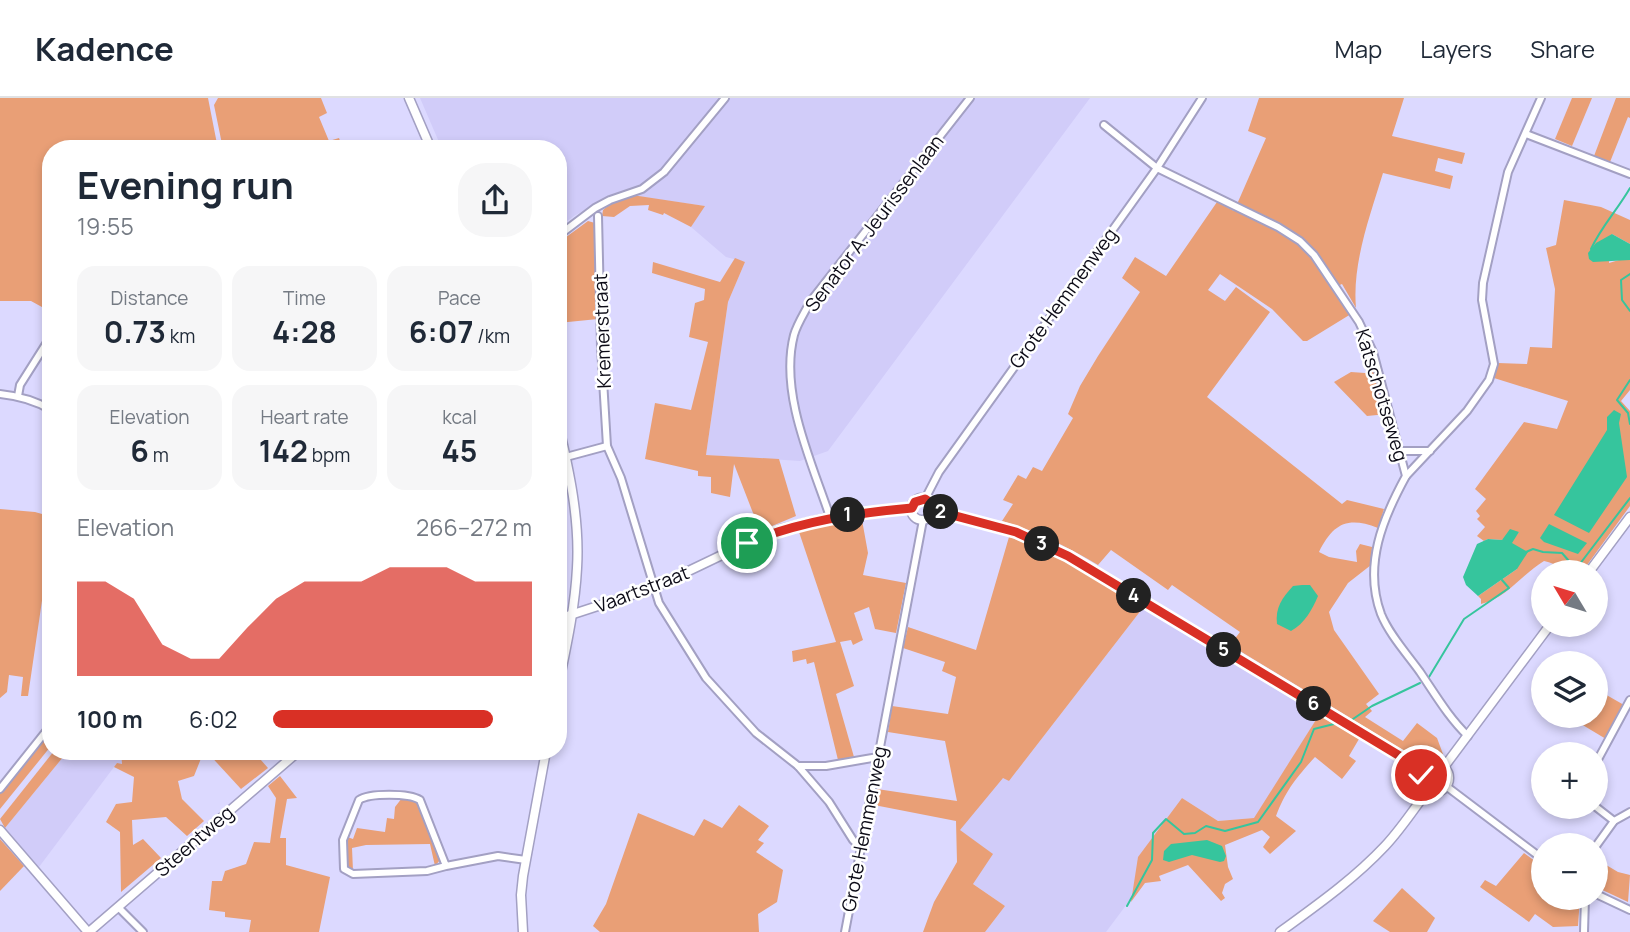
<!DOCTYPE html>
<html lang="en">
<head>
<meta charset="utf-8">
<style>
	:root { --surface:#fff; --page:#f6f6f7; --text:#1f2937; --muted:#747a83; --line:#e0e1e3; --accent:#d93025 }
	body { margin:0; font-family:Manrope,sans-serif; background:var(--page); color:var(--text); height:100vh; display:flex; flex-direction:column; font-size:26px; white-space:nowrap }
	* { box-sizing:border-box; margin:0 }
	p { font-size:23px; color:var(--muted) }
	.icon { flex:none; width:38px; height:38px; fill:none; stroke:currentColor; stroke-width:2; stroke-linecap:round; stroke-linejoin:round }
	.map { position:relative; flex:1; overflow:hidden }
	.panel { position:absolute; left:42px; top:42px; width:525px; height:620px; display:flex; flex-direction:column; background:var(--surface); border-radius:28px; box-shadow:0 4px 10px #0003 }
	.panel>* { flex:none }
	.needle { width:46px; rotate:308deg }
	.tools { position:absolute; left:1531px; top:462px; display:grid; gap:14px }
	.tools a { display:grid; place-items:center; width:77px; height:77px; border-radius:50%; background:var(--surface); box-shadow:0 4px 10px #0003; font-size:35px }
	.pin { position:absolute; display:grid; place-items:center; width:60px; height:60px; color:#fff; margin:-30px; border:4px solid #fff; border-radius:50%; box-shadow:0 2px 7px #0007 }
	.km { position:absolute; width:35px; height:35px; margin:-18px; border-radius:50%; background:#222; color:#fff; font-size:19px; line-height:35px; text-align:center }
	.round { display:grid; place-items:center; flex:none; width:74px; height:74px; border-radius:28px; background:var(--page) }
	.head { display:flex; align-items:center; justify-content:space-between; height:119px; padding:0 35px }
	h1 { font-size:38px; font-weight:700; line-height:52px }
	.figures { display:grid; grid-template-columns:repeat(3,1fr); gap:10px; height:119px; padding:7px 35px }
	.figures div { display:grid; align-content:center; border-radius:18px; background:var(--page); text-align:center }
	.figures b { font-size:30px; font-weight:700 }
	.figures small { font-size:19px; font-weight:400 }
	.figures p { font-size:19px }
	.chart { height:196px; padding:14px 35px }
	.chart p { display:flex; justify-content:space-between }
	.chart svg { width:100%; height:126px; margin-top:7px; fill:var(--accent); opacity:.7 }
	ul { padding:0 35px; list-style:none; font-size:23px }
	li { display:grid; grid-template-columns:112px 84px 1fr; align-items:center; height:52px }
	li i { height:18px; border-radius:9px; background:var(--accent) }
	header { display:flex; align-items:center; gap:42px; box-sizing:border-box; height:98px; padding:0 35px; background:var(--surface); border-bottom:2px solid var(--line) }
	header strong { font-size:33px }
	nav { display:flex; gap:38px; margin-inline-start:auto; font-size:24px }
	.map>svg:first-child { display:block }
	.built { fill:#d1ccf9 }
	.green { fill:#e99f76 }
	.water { fill:#36c59d }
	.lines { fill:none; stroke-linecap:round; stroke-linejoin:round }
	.stream { stroke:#36c59d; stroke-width:2 }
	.minor-casing { stroke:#a3a0c3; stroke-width:10 }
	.tertiary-casing { stroke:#a3a0c3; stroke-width:11 }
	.minor { stroke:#fff; stroke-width:6 }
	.tertiary { stroke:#fff; stroke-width:8 }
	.route-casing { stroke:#fff; stroke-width:14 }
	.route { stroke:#d93025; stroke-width:9 }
	.labels { text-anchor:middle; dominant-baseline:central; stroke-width:5; stroke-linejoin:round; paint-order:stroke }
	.street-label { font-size:19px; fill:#0c0b17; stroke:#fff }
</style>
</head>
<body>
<header>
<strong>Kadence</strong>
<nav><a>Map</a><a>Layers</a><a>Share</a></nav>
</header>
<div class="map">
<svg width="1630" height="834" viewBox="0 0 1630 834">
	<rect width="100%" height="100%" fill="#dcd9ff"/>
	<g class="built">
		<path d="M420,0H1090L828,353L800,363L706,357L728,204L745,164L726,159L691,129L704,108L615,95L574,118L558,130V51H442Z"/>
		<path d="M1142,511L1319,617L1255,720L1218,723L1182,700L1127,806L1106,834H985L1005,808L972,785L959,732L1003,679L1009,683Z"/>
		<path d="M68,653H121L122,667L117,665L39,769L5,730Z"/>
	</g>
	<g class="green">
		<path d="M0,0H208L218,51H51V214L31,203H0Z"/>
		<path d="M218,0H321L327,15L319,19L329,43L339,40L343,51H223L214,7Z"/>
		<path d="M1259,0H1404L1392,38L1465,55L1462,66L1438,60L1435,73L1453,78L1450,91L1383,75C1370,118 1352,165 1356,210L1342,186L1335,189L1351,216L1307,243H1303L1272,211L1220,176L1208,192L1225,203L1236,189L1270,214L1207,299L1342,406L1347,402L1384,411L1378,430C1347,418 1333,426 1319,454L1329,459L1357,464L1356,453L1360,446L1372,449L1371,467L1348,485L1329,514L1334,532L1379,596L1366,606L1372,613L1365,619L1403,643L1417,625L1437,640L1443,656L1421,663L1230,547L1240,534L1172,487L1168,492L1111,452L1098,467C1068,449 1037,433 1002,423L1013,406L1003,402L1018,377L1026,381L1033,369L1042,373L1073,320L1068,316L1080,288L1098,258L1140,194L1122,180L1135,159L1166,178L1217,104L1234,113L1266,40L1248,33Z"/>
		<path d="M1572,0H1592L1572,48L1555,41Z"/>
		<path d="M1616,0H1630V20L1628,19L1610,64L1594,58Z"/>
		<path d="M632,97L705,108L691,129L664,115L663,117L648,112L649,107L630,108L614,119L602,118L603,112L609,107Z"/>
		<path d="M1564,102L1601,109L1630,122V146L1612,136L1609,165L1619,162H1630V292L1621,303L1630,313V408L1582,474C1569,474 1557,466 1544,463C1522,476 1507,500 1481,506V501L1478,498L1517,471L1511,444L1519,434L1502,442L1488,441L1484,443L1477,438L1485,429L1477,421L1480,418L1476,413L1486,401L1475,391L1524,324L1557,331L1568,303L1494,280L1498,265L1527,266L1530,249L1552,250L1555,191L1546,150L1556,147Z"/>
		<path d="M588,123L595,125L597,131L596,153L598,221L558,225V145Z"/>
		<path d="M735,160L745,164L728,204L706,357L779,361L796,418L760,433L734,366L730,399L711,395V379L698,378V373L645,361L655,305L691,312L708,244L689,239L695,205L704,202L705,191L652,175L653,164L720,184Z"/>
		<path d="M1374,271L1387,316L1367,318L1334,284L1351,274L1365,275Z"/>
		<path d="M0,411L35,414L49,418L51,416V489H44L28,598H21L23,579L9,577L7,594L0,600Z"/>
		<path d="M862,422L868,455L863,477L906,485L896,535L875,531L869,509L854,515L863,542L853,547L851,542L840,544L854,588L836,596L854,659L838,662L814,564L807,566L806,561L793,564L792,553L836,544L799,434L834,425Z"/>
		<path d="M1009,439C1057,455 1099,483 1142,511L1009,683L1003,680L960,732L993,756L973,786L1005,808L985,834H923L934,804L957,764L956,723L874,707L877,691L957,703L945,643L888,634L892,608L948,616L956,579L942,573L945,564L903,550L908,529L976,552Z"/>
		<path d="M1596,591L1624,607L1606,641L1576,623L1579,618H1596Z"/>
		<path d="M1319,617L1359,641L1349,658L1356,663L1342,681L1315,659C1296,680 1286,692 1276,718L1296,733L1270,756L1263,749L1270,739L1262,732L1225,747L1228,769L1233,781L1225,786L1222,795L1225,800L1221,803L1188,767L1159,778L1161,783L1145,785L1131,804L1138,759L1182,700L1218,723L1254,720Z"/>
		<path d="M51,629V648L0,711V693Z"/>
		<path d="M54,653H68L5,730L0,721Z"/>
		<path d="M121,653H204L194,678L178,683L182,701L204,723L187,738L166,719L132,722L133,747L143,741L161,760L121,794L120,734L106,724L116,706L132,704L134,679L114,669L117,665L122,666Z"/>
		<path d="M206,653H253L268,670L241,691Z"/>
		<path d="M280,678L297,700L287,701L280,740H286V767L330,779L319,834H249L251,822L225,819V814L209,812L212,783H222L225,773L246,766L254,744L270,745L276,700L268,688Z"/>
		<path d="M402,700H412L418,705L440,762L435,768L430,746L366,747L352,750L353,773L346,770L347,739L353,741L357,730L385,734L387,720L394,721L395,709Z"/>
		<path d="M739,707L769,728L758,742L764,745L756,754L783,772L777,804L758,816L759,834H600L593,828L606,806L638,715L694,738L704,721L722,730Z"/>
		<path d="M0,741L24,768L0,793Z"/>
		<path d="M1524,755L1543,769L1544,800H1580L1578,828L1553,829L1535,816L1529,824L1480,789L1485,782L1496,788Z"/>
		<path d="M1596,761L1618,774L1630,777L1628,804L1596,789Z"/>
		<path d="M1402,790L1435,820L1427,834H1390L1373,823Z"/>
	</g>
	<g class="water">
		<path d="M1612,136L1630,146V162L1593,164L1589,161L1588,155L1596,145Z"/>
		<path d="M1614,312L1621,316L1619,325L1627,379L1589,435L1554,417L1607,332V319Z"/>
		<path d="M1549,426L1587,445L1578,456L1544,444L1540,440Z"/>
		<path d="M1510,431L1519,434L1512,445L1528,454L1517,471L1478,498L1466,487L1463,479L1477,446L1488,441L1502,442Z"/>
		<path d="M1302,487H1310L1318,498C1312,512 1305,525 1291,533L1277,526C1275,510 1282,500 1293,488Z"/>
		<path d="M1207,742L1222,748L1226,758L1224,763L1220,764L1192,757L1169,764L1163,762L1164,753L1171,746Z"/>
	</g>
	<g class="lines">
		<g class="stream">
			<path d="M1591,151C1601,129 1618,111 1630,90"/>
			<path d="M1630,176L1621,182L1622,202L1630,213"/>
			<path d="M1630,282L1617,302L1628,315L1630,326"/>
			<path d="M1526,454L1533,451L1543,454L1562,455L1576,471L1630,400"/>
			<path d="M1429,579L1464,521L1509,490L1502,482"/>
			<path d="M1353,621L1372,608L1420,585"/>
			<path d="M1127,808L1152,762L1153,735L1166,721L1184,736L1195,735L1206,728L1225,733L1258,724L1301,664L1314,631L1334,626"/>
		</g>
		<defs>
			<g id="minor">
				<path d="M1104,27L1157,70L1278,129L1300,143L1314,157L1359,224L1373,254L1406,378C1383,420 1363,467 1381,516C1389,536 1407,556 1420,574C1435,596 1449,620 1468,638"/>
				<path d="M1526,36L1630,76"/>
				<path d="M598,118L601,249L607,348L621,380L659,505L706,580L756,635L798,668L829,704L853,742L860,749"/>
				<path d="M558,138L595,110L610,102L642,91L664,74L725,0"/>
				<path d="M0,296C19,298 35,302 51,312"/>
				<path d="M18,298L20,287L51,238"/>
				<path d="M1401,353H1430"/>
				<path d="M566,359L607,348"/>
				<path d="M1406,378L1467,313L1489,282L1494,266L1482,202L1483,185L1508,74L1541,0"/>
				<path d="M925,401L939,374L1157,70L1202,0"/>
				<path d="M47,414L51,409"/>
				<path d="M830,419C812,365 779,295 794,237C797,226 805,214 810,204L970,0"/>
				<path d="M1596,665L1630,602"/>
				<path d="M798,668H826L878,659"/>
				<path d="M1446,688L1544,762"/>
				<path d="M0,691L51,627"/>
				<path d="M1596,709L1614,723"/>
				<path d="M1596,748L1614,723L1630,714"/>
				<path d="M446,768L427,773L353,776L344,771L343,742L359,702C369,695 409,695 420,702L446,768L498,758L526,762"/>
				<path d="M1596,796L1630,812"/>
				<path d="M118,809L143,834"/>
				<path d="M845,834L923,422"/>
				<path d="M1584,834L1585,800"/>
			</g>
			<g id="tertiary">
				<path d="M409,0L431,51"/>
				<path d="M558,325C569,372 580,421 577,470C575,510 566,550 558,589"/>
				<circle cx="922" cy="411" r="11"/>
				<path d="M933,412L1016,434L1068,458L1423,672"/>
				<path d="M1589,474L1630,419"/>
				<path d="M558,521L653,490L747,445L781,431L830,419L912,410"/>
				<circle cx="1435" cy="680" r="14"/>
				<path d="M1444,669L1550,527"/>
				<path d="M0,732L88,834"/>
				<path d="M89,834L299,653"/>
				<path d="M523,834L521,797L523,778L546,653"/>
				<path d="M1280,834C1317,807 1354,781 1385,748C1401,731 1414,711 1428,692"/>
			</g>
		</defs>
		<use href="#minor" class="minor-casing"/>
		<use href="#tertiary" class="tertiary-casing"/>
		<use href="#minor" class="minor"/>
		<use href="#tertiary" class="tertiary"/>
	</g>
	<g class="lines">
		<defs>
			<path id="route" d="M747,445C801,423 855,415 912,410L915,404L925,401L932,406L933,412L1016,434L1068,458L1423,672L1421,677"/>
		</defs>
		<use href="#route" class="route-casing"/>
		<use href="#route" class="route"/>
	</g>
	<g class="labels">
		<g class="street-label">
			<text transform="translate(874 125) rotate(-53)">Senator A. Jeurissenlaan</text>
			<text transform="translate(1063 200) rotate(-54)">Grote Hemmenweg</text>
			<text transform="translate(602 233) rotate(-92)">Kremerstraat</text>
			<text transform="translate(1382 297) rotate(73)">Katschotseweg</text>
			<text transform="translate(642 491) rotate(-21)">Vaartstraat</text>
			<text transform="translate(864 731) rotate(-79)">Grote Hemmenweg</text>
			<text transform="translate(194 743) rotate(-41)">Steentweg</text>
		</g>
	</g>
</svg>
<div class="tools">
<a><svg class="needle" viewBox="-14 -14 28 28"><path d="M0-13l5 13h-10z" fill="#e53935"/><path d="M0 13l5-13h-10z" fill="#747a83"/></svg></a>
<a><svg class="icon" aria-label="layers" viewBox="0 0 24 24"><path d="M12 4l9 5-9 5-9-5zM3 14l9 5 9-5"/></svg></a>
<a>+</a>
<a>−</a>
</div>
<div class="pin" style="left:747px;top:445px;background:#1e9e55"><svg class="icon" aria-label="arrive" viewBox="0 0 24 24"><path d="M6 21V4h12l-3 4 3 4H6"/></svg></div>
<div class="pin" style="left:1421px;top:677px;background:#d93025"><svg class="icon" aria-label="check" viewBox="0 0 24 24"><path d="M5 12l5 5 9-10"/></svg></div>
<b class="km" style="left:848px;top:417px">1</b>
<b class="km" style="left:941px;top:414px">2</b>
<b class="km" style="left:1042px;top:446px">3</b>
<b class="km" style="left:1134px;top:498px">4</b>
<b class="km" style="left:1224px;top:552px">5</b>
<b class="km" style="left:1314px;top:606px">6</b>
<section class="panel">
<div class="head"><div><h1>Evening run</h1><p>19:55</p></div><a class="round"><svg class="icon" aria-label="share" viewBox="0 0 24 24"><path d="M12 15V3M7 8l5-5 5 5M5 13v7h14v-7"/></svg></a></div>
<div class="figures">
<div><p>Distance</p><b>0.73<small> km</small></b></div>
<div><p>Time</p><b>4:28</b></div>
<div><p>Pace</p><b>6:07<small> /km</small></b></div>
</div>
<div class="figures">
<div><p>Elevation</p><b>6<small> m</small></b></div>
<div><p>Heart rate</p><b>142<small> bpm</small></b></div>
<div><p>kcal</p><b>45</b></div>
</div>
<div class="chart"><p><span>Elevation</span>266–272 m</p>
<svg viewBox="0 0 160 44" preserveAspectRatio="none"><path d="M0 44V11L10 11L20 17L30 33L40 38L50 38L60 27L70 17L80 11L90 11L100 11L110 6L120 6L130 6L140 11L150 11L160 11V44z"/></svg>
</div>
<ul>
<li><b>100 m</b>6:02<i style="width:85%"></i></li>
</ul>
</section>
</div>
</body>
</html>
